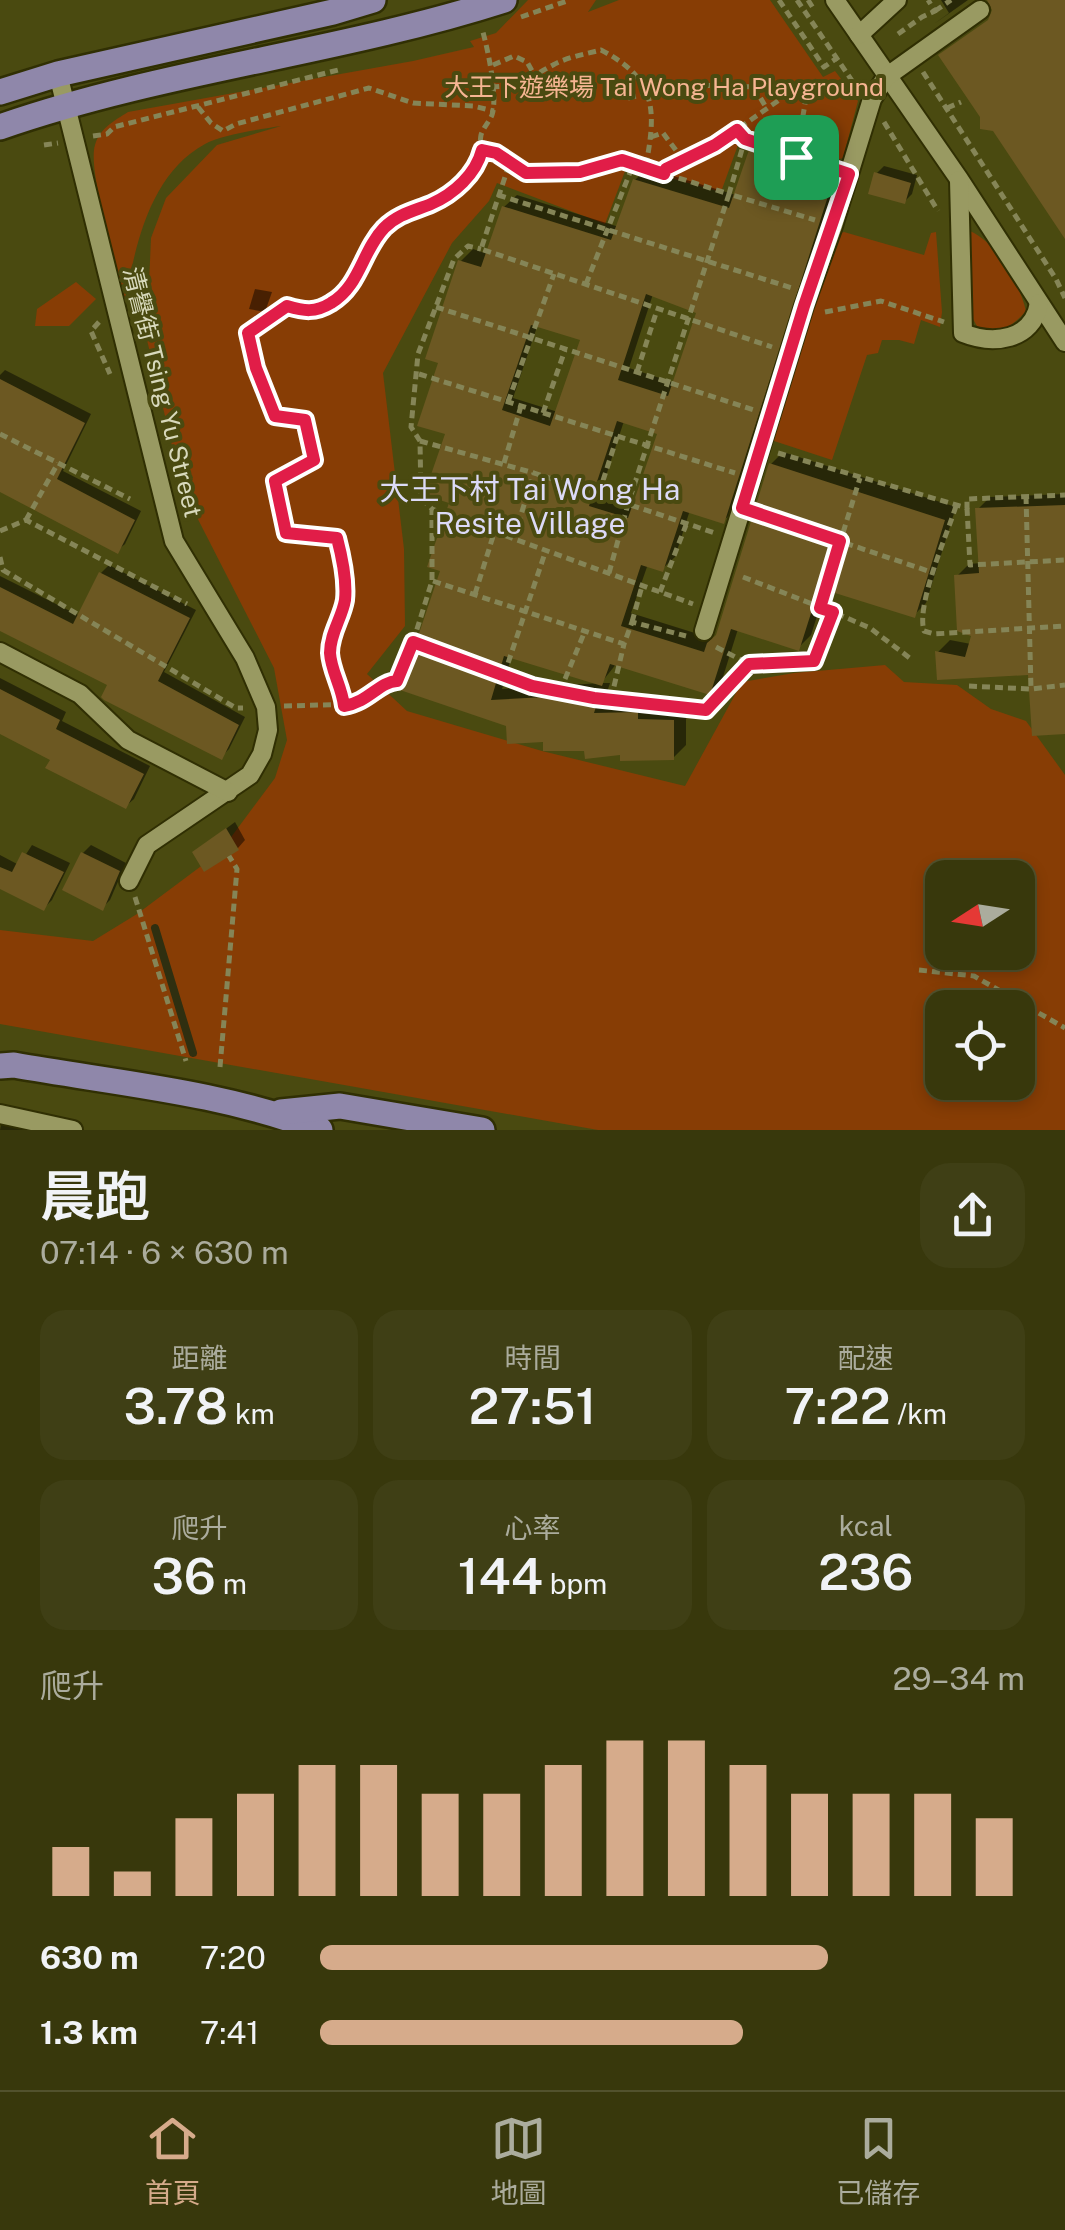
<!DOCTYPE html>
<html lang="zh-TW">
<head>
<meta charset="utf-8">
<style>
	:root { --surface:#38380c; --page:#3f3f15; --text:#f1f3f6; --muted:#abac9d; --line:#52522d; --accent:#d6ab8b }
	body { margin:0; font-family:"Public Sans","Noto Sans TC",sans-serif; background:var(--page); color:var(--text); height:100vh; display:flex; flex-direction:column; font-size:38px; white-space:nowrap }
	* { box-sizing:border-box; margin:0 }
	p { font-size:32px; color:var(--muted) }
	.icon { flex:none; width:55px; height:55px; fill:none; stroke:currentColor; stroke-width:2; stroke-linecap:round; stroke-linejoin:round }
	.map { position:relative; height:1130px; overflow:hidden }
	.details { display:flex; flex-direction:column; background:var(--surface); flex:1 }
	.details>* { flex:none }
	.needle { width:65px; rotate:258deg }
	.tools { position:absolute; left:925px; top:860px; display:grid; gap:20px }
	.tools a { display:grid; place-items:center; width:110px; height:110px; border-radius:20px; background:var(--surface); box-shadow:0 5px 15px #0003,0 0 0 2px var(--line); font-size:50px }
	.pin { position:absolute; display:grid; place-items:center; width:85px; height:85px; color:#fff; margin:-42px; border-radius:20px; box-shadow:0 5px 15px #0006 }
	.round { display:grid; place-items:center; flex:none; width:105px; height:105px; border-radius:30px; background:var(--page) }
	.summary { display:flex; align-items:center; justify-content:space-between; height:170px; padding:0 40px }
	h1 { font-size:55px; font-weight:600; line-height:75px }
	.stats { display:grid; grid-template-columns:repeat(3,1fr); gap:15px; height:170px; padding:10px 40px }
	.stats div { display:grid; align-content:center; border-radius:25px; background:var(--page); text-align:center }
	.stats b { font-size:50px; font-weight:600 }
	.stats small { font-size:28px; font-weight:400 }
	.stats p { font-size:28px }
	.chart { height:280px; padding:20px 40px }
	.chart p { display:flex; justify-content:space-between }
	.chart svg { width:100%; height:180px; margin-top:10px; stroke:var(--accent); stroke-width:6 }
	ul { padding:0 40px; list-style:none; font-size:32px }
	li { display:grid; grid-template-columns:160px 120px 1fr; align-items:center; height:75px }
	li i { height:25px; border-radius:12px; background:var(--accent) }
	.tabs { display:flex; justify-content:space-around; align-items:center; height:140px; border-top:2px solid var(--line); background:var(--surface); font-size:28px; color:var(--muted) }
	.tabs a { display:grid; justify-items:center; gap:5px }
	.tabs .active { color:var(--accent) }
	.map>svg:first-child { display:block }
	.green { fill:#873d05; fill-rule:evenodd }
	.shadow { fill:#0007; fill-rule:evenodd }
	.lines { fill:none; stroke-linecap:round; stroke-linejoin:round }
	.stream { stroke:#2f2f10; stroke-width:8 }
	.building { fill:#6c5822; fill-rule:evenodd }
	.minor-casing { stroke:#302f03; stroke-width:22 }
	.major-casing { stroke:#302f03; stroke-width:30 }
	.path { stroke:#858557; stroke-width:5; stroke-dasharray:8 5; stroke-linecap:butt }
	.minor { stroke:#999a62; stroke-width:18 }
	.major { stroke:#8f87aa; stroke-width:25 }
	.route-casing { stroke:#fff; stroke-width:20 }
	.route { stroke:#e11d48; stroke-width:12 }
	.labels { text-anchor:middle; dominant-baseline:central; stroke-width:8; stroke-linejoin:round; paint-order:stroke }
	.park-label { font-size:25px; fill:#f6b592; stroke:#4a4a10 }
	.street-label { font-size:25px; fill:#d8d9bc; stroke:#4a4a10 }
	.quarter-label { font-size:30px; fill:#dcdaf7; stroke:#4a4a10 }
</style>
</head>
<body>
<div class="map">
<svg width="1065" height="1130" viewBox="0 0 1065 1130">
	<rect width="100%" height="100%" fill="#4a4a10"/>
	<g class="green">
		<path d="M528,0H596L588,12L619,0H770L823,77L835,71L858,101L843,158L836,160L743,131L721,192L627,166L605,224L497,183L489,201L452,243L383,373L404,549L405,626L367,674L407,711L542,751L685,786L742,682L794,673L885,665L904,682L957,685L991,709L1026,721L1065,775V1130H598L0,1024V930L93,941L137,914L220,852L275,778L287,740L274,668L182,488L143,323L148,307L151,238L166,198L217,145L281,126C261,129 221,135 205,144C150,174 136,244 125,300C118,269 87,171 95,145C100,128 114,121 128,112L413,61L474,47L470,41L496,33ZM942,878H1018V952H942ZM942,1008H1018V1082H942Z"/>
		<path d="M970,231C998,244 1019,282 1026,311C1011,328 999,334 978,328L973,319Z"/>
		<path d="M844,232L924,255L931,233L936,232L942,312L940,327L921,320L914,344L899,340H882L878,353L867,355L832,460L771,440L835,235Z"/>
		<path d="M76,282L96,299L69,326H35L37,309Z"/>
	</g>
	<g class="shadow">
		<path d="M941,0H968L934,24L949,13Z"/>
		<path d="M765,136L846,162L736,509L723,521L690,510L675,557L662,569L648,564L631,613L714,639L718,635L771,464L783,452L956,507L926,603L914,615L826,588L811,635L798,648L738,629L722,680L709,692L617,663L601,683H610L604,701H649V708H686V745L673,758L586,749L403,689L443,569L452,502L442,361L460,262L473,249L488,254L504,207L517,195L619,227L635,180L647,168L736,195L752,149ZM653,294L700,312L675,383L629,368ZM538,324L583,338L558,412L513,398ZM624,421L660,432L636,505L600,494ZM512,655L601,683L502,689Z"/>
		<path d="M884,166L917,175L912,194L905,201L877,173Z"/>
		<path d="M255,289L272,292L265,312L249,309Z"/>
		<path d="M5,370L91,414L63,471L141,511L125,544L117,551L0,491V375Z"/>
		<path d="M1065,494V732L1031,672L938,652L950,640L971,644L974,634L957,576L969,564L981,563L978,509L990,497Z"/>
		<path d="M109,565L196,610L164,672L245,717L229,749L221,757L111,684L0,628V576L80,616L101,573Z"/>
		<path d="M0,678L66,712L62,721L150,766L134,799L126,806L53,758L0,731Z"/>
		<path d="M235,822L245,840L238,848L195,852Z"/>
		<path d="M32,845L70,863L52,900L44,908L0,886V855L19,865Z"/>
		<path d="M91,845L126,863L110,900L102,908L83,853Z"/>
		<path d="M1,1124L29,1130H0Z"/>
	</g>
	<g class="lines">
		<path class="stream" d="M155,928L193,1053"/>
	</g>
	<g class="building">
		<path d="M987,0H1065V239L993,131L980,129V117L938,55L988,20L992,10Z"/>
		<path d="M750,147L835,174L724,524L683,511L663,572L641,565L621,626L704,652L707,643L716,635L769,463L945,520L915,618L819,588L799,651L731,629L710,695L610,664L602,686L504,656L491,700L600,694L594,713L638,712V719L674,720V760L620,761V755L585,759L584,751H543V742L507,744L506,726L400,690L440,571L427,567L449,503L424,495L445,434L417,426L438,363L425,359L458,260L481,267L502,206L611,240L633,179L729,208ZM646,294L696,313L668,396L618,380ZM531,325L580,340L550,426L502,410ZM617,421L657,434L628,518L589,506Z"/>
		<path d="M874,172L911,183L905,204L868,194Z"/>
		<path d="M0,379L85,423L57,479L135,520L118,554L0,492Z"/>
		<path d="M1065,505V734L1032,736L1028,675L937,680L935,651L965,657L971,636L957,631L954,575L979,573L975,508Z"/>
		<path d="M99,572L190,618L158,681L239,725L222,760L104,700L101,697L107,685L0,631V587L73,624Z"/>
		<path d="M0,689L60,720L56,729L144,774L126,809L45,768L50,760L0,734Z"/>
		<path d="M226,828L239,850L204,872L192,852Z"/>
		<path d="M22,852L64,872L44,911L0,889V867L12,872Z"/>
		<path d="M81,852L120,871L103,911L62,890Z"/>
	</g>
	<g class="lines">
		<defs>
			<g id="minor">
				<path d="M835,0L959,179L1065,342"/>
				<path d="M859,35L897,0"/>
				<path d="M58,74L174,541L245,658L266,707L268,730L262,754L250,775L147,845L129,881"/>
				<path d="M959,180L963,333C993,345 1033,341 1039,303"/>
				<path d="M704,631L804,306L833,226L872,99L886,77L980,10"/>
				<path d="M0,652L80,694L128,740L228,792"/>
				<path d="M0,1114L73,1130"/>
			</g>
			<g id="major">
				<path d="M0,92L58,74L333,12L373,0"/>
				<path d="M0,127C164,70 339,53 504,0"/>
				<path d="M0,1066L14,1065C115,1083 223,1092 320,1130"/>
				<path d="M281,1112L340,1106L482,1130"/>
			</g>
		</defs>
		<use href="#minor" class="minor-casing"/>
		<use href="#major" class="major-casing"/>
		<g class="path">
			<path d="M779,0L824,67L837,58"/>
			<path d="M797,0L857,88"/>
			<path d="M808,0L815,11"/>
			<path d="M935,11L951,0"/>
			<path d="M521,17L570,0"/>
			<path d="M898,34L922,17L935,11L928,0"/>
			<path d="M493,65L514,56L527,62L536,78"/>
			<path d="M923,72L1056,279L1065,298"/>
			<path d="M491,87C524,86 526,79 553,65C567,57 586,54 601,50C659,80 656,113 645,170"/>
			<path d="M628,98L649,93L659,84L754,87L767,109"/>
			<path d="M198,107L211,123L223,131L236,124L369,88L413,103L473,106L494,111"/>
			<path d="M947,108L961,102"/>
			<path d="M884,122L938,211"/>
			<path d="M93,136L107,134L114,127L342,69"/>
			<path d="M651,137L663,133L684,161L666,169L664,174"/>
			<path d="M44,145L58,143"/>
			<path d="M482,150L496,153L509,165L526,173L580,172L622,160L729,194L745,139L829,167"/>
			<path d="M684,161L715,145L792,91L806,98L796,157"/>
			<path d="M509,165L481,249L772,347"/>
			<path d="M498,195L792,288"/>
			<path d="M586,284L633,165"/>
			<path d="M436,307L754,410"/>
			<path d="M825,312L881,301L944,322"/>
			<path d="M99,322L91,331L110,374"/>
			<path d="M637,372L657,310"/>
			<path d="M419,374L735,473"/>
			<path d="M508,402L554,274"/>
			<path d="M543,413L565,350"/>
			<path d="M0,434L130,499"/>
			<path d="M420,441L534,473L715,533"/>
			<path d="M778,453L967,508V499L1065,495"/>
			<path d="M504,463L521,406"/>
			<path d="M599,493L617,437"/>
			<path d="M1026,496L1031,689"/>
			<path d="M956,506C947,535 916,604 924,631L934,634L1065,626"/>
			<path d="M967,508L970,565L1065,560"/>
			<path d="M432,509L693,604"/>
			<path d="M759,514L934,573"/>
			<path d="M26,520L58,463"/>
			<path d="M0,531L26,520L187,604"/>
			<path d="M514,537L534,473"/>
			<path d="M0,557L3,570L236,708H243"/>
			<path d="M609,573L628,504L729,194L815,220"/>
			<path d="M743,577L833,612"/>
			<path d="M433,581L624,644L632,622L686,636"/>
			<path d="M660,592L686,525"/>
			<path d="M475,594L495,530"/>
			<path d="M820,607L860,478"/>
			<path d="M632,622L642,586"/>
			<path d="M413,642L432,581V509L421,498L420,441L411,427L418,354L454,259L468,246L481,249"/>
			<path d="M716,647L749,664"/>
			<path d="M504,675L546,550"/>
			<path d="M969,686L1031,689L1065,685"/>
			<path d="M560,691L585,631"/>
			<path d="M611,699L624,644"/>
			<path d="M344,705C342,687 331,671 330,653C330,633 342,618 345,600C347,581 342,557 337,538L286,533L275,481L314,460L305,420L275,416L255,368L248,333L287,305C304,311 315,313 331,303C360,286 362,251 383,229C410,201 459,202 477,165C482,154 479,146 481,135C483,128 489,122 492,115C498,97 488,51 483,32"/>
			<path d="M284,706L358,704L388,681H397L413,642L532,686L595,697L707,710L749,664L814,661L833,612L870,628L911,659"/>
			<path d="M135,897L186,1061"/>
			<path d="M919,970L974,976L1065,1028"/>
			<path d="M220,1067L237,869L229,856"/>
		</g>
		<use href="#minor" class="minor"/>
		<use href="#major" class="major"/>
	</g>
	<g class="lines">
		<defs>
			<path id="route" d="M737,130L745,139L849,174L804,306L742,508L840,541L820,608L833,612L814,661L749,664L706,710L594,698L532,686L413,642L397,681C379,682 369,702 344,706C342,687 331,671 330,653C330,633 342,618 345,600C347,581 342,557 337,538L286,533L275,481L314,460L305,420L275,416L256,368L248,333L287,306C304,311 315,313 331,303C360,286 362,251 384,228C398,214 414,211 431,204C454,194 476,174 482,150L496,153L526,173L580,172L622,160L664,174L666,169L715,145Z"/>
		</defs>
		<use href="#route" class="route-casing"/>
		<use href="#route" class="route"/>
	</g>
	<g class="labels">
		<g class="park-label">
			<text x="664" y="87">大王下遊樂場 Tai Wong Ha Playground</text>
		</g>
		<g class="street-label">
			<text transform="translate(163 392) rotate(76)">清譽街 Tsing Yu Street</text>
		</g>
		<g class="quarter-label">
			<text x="530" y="489">大王下村 Tai Wong Ha<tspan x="530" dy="34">Resite Village</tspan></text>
		</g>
	</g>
</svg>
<div class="tools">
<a><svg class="needle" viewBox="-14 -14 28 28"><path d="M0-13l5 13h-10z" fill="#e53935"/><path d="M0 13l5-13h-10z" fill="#abac9d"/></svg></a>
<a><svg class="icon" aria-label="locate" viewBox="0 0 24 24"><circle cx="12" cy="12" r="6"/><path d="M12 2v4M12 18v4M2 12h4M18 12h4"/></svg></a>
</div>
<div class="pin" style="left:796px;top:157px;background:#1e9e55"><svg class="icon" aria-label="arrive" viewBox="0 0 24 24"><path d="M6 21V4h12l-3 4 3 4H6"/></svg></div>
</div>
<section class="details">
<div class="summary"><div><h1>晨跑</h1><p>07:14 · 6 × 630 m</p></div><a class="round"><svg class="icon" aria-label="share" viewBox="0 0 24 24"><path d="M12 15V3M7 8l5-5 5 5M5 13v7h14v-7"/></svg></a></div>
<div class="stats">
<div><p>距離</p><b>3.78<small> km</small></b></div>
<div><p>時間</p><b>27:51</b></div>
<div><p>配速</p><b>7:22<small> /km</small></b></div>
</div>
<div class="stats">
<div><p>爬升</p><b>36<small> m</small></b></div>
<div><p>心率</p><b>144<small> bpm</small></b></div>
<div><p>kcal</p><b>236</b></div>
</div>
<div class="chart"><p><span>爬升</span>29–34 m</p>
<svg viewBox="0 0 160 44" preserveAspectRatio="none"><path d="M5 44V32M15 44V38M25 44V25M35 44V19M45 44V12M55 44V12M65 44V19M75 44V19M85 44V12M95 44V6M105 44V6M115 44V12M125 44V19M135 44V19M145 44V19M155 44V25"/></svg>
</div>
<ul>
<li><b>630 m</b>7:20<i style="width:72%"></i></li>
<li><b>1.3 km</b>7:41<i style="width:60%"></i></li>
</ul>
</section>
<nav class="tabs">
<a class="active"><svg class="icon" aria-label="home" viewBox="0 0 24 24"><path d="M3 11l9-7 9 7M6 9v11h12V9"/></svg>首頁</a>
<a><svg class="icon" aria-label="map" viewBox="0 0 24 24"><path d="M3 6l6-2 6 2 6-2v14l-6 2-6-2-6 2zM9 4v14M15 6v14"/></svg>地圖</a>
<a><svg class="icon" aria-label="saved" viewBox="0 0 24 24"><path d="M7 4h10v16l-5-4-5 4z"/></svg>已儲存</a>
</nav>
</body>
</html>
